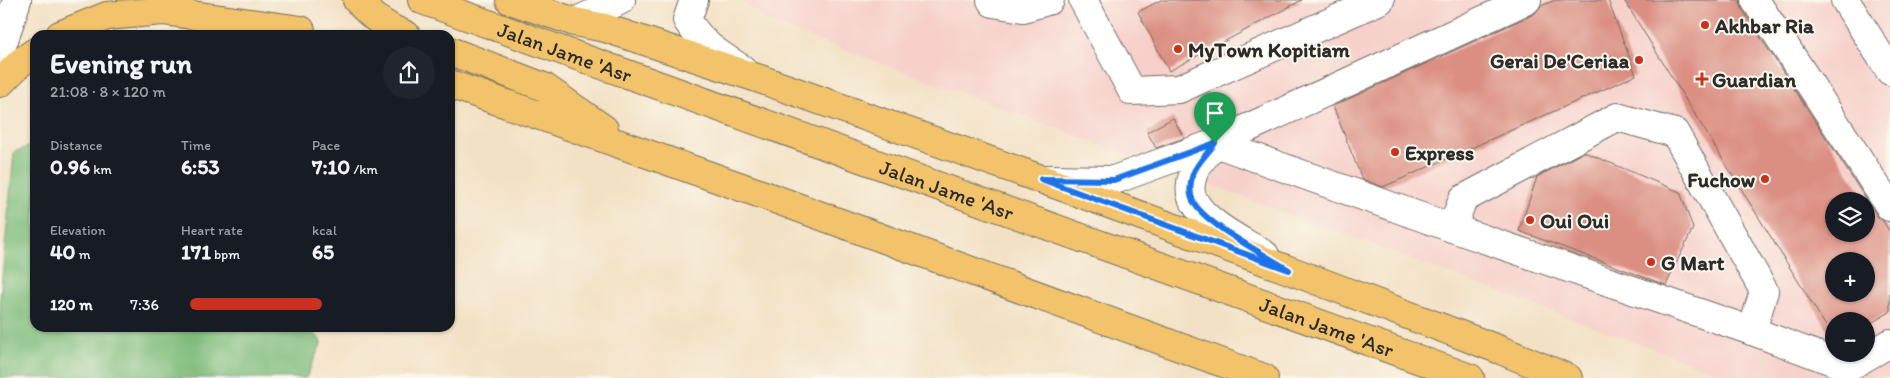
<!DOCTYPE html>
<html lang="en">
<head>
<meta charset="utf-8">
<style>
	:root { --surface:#171b24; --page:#20242c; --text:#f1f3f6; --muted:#9ea1a6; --accent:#c8321e }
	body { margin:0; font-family:Itim,sans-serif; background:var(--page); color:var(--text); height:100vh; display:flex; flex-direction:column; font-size:19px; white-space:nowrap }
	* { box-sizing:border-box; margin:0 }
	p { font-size:16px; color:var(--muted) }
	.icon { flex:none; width:28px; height:28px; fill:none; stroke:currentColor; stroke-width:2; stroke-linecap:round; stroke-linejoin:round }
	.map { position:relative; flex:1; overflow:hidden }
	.sheet { position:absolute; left:30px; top:30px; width:425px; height:302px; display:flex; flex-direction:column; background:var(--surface); border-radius:15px; box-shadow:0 1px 4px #0004 }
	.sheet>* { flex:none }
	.controls { position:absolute; left:1825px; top:192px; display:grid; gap:10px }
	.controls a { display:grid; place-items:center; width:50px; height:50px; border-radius:50%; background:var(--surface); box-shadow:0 1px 4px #0004; font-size:25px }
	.pin { position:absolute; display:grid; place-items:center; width:42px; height:42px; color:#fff; margin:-51px -21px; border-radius:50% 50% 50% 0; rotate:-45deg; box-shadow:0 0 5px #0007 }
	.pin .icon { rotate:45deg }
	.round { display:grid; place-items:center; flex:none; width:52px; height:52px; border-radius:26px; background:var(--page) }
	.head { display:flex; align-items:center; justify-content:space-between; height:85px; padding:0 20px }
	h1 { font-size:28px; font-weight:700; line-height:38px }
	.metrics { display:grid; grid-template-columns:repeat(3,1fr); gap:8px; height:85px; padding:5px 20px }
	.metrics div { display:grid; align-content:center }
	.metrics b { font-size:21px; font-weight:700 }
	.metrics small { font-size:14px; font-weight:400 }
	.metrics p { font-size:14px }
	ul { padding:0 20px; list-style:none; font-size:16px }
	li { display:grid; grid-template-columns:80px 60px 1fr; align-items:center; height:38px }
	li i { height:12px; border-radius:6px; background:var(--accent) }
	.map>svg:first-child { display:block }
	.built { fill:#f7d0cb; fill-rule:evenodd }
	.forest { fill:#7dbb7a; stroke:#547352 }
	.building { fill:#db8e82; fill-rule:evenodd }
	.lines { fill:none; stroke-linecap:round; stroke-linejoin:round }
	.minor-casing { stroke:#716b61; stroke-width:30 }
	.major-casing { stroke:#716b61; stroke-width:30 }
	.minor { stroke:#fff; stroke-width:28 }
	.major { stroke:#f2c36a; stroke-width:28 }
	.route-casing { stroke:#fff; stroke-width:10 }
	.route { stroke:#1a73e8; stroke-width:6 }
	.poi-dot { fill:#c8321e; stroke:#fbf7ec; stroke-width:2 }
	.labels { text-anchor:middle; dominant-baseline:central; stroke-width:4; stroke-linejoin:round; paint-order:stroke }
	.poi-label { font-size:21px; font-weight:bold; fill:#2b2b2b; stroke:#fbf7ec; text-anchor:start }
	.street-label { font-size:21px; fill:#2b2b2b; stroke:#fbf7ec }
</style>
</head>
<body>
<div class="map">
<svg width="1890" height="378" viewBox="0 0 1890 378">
	<rect width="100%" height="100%" fill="#fbf7ec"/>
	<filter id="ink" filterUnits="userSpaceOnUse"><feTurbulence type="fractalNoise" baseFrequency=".02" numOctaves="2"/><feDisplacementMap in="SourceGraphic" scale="10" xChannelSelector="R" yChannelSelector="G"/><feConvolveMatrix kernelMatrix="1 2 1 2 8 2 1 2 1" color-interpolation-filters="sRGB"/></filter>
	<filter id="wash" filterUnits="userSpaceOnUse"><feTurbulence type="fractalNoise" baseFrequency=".0096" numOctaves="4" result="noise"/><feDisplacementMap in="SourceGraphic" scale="20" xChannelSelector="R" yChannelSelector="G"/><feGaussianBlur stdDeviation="1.12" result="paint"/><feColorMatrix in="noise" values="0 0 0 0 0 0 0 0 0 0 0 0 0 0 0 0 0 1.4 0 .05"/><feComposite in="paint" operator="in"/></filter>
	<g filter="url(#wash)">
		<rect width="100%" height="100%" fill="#f3e1c5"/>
		<path class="built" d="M741,0H1890V378H1732L769,22ZM1834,201H1866V234H1834ZM1834,261H1866V294H1834ZM1834,321H1866V354H1834Z"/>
		<path class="forest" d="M35,144V328H310L322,342L306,378H0V298L14,152Z"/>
		<g id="blocks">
			<g class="building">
				<path d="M1161,0H1302L1169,71L1138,12Z"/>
				<path d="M1555,0H1608L1636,75L1383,187L1362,179L1333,106L1534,14L1541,6Z"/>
				<path d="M1624,0H1740L1742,9L1877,216L1883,221L1890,232V312L1866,326V321H1834V339ZM1834,201H1866V234H1834ZM1834,261H1866V294H1834Z"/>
				<path d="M1173,118L1184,138L1156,148L1147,132Z"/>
				<path d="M1584,152L1680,192L1693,228L1666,285L1519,231L1537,177Z"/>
			</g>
		</g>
	</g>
	<g filter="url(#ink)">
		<use href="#blocks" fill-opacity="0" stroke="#716b61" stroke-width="1"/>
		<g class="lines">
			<defs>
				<g id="minor">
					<path d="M694,0L687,20C704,46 716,52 742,69"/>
					<path d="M991,0L993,3L1023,8L1050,0"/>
					<path d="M1083,0L1132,91L1179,89L1380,0"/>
					<path d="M1755,0L1890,207"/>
					<path d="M1845,0L1890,71"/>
					<path d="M575,22L621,0"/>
					<path d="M0,52L17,0"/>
					<path d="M1215,143L1452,228L1752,331L1848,367L1890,343"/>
					<path d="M1215,143C1208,153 1196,164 1193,175C1190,183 1189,194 1194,201C1206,224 1243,241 1265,255"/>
					<path d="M1046,179L1114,180L1215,143L1527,0"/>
					<path d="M1452,228L1463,199L1617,117L1675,133L1764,291L1752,331"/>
				</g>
				<g id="major">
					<path d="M357,0C371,16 386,28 406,35"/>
					<path id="s1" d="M422,0L1470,378"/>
					<path d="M510,0L575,22L605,28L757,78L1041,179L1289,270L1503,351L1568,378"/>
					<path d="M60,35L107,16L163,11L301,30"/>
					<path d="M450,51L544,87L604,129"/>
					<path d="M0,83L21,62L35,52"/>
					<path d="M450,84L764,195L1264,378"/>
				</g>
			</defs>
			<use href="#minor" class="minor-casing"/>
			<use href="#major" class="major-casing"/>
			<use href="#minor" class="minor"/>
			<use href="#major" class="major"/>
		</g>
	</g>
	<g class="lines" filter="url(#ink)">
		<defs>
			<path id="route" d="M1215,143C1209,152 1196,164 1193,174C1190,182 1189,193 1193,201C1204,224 1266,255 1289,270L1041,179L1114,180Z"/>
		</defs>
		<use href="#route" class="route-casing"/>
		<use href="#route" class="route"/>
	</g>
	<g class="poi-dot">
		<circle cx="1705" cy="25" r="5"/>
		<circle cx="1178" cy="49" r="5"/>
		<circle cx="1639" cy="60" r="5"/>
		<path d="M1699.5 71.5h5v5h5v5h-5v5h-5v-5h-5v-5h5z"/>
		<circle cx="1395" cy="152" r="5"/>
		<circle cx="1765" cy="179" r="5"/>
		<circle cx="1530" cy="220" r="5"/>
		<circle cx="1651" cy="262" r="5"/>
	</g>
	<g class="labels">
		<g class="poi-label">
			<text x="1715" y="25">Akhbar Ria</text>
			<text x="1188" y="49">MyTown Kopitiam</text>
			<text x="1629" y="60" text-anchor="end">Gerai De'Ceriaa</text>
			<text x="1712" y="79">Guardian</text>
			<text x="1405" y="152">Express</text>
			<text x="1755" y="179" text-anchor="end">Fuchow</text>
			<text x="1540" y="220">Oui Oui</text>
			<text x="1661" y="262">G Mart</text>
		</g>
		<g class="street-label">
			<text stroke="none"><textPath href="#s1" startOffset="152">Jalan Jame 'Asr</textPath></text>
			<text stroke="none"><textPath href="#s1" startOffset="558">Jalan Jame 'Asr</textPath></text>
			<text stroke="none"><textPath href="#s1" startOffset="962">Jalan Jame 'Asr</textPath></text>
		</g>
	</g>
</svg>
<div class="controls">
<a><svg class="icon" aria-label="layers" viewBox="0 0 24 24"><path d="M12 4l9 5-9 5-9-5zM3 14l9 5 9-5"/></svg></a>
<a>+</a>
<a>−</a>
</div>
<div class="pin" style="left:1215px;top:143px;background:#1e9e55"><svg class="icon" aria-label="arrive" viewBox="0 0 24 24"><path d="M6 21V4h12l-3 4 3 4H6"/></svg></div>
<section class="sheet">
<div class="head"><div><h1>Evening run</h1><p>21:08 · 8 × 120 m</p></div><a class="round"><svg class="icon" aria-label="share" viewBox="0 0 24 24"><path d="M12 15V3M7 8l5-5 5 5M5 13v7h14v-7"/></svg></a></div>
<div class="metrics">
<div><p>Distance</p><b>0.96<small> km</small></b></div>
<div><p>Time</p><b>6:53</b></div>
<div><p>Pace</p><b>7:10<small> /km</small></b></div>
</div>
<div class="metrics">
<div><p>Elevation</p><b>40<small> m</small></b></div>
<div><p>Heart rate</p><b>171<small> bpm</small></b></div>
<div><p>kcal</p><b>65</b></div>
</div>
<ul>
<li><b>120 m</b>7:36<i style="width:54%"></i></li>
</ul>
</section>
</div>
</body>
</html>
